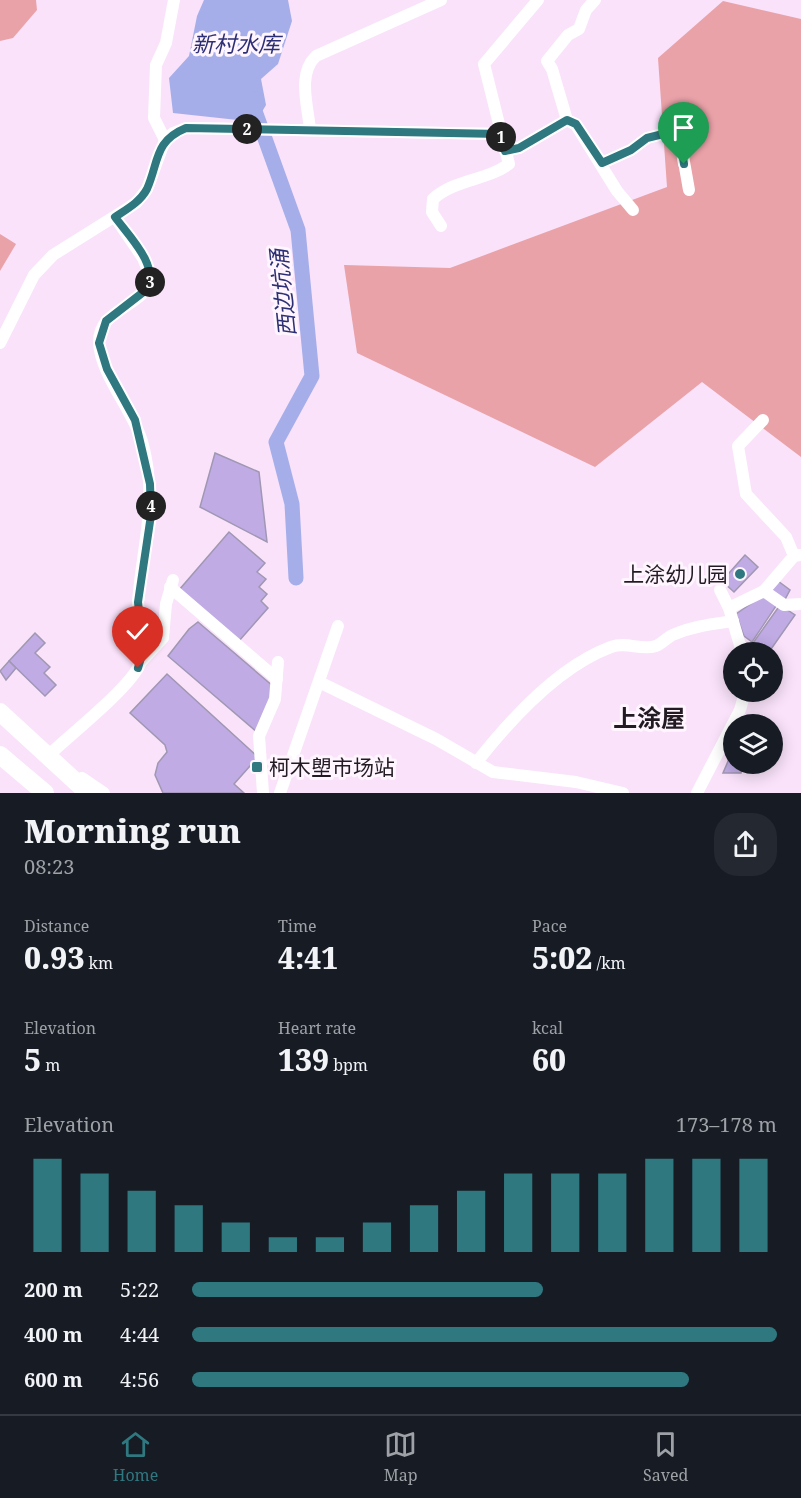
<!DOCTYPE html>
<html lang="en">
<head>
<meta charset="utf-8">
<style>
	:root { --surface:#171b24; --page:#242831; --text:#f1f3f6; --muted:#9ea1a6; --line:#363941; --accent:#2f7880 }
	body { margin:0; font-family:"Noto Serif","Noto Sans SC",serif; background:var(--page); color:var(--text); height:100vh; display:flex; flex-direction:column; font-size:22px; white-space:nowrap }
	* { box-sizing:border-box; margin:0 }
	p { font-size:20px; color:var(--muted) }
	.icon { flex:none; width:33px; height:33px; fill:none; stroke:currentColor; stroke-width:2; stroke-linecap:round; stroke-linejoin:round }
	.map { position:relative; height:793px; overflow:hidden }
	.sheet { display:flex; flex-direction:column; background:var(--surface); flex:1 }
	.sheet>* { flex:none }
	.fabs { position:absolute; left:723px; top:642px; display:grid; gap:12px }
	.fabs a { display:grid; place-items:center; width:60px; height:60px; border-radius:50%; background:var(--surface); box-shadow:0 3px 15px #0003; font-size:30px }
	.pin { position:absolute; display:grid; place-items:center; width:51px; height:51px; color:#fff; margin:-62px -26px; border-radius:50% 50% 50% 0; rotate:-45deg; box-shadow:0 0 6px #0007 }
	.pin .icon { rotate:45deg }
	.km { position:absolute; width:30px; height:30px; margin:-15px; border-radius:50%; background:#222; color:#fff; font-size:16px; line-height:30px; text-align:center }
	.round { display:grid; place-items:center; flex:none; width:63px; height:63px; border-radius:24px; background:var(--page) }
	.overview { display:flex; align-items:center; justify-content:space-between; height:102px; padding:0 24px }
	h1 { font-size:33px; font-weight:800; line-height:45px }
	.stats { display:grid; grid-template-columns:repeat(3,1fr); gap:9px; height:102px; padding:6px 24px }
	.stats div { display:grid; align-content:center }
	.stats b { font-size:30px; font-weight:800 }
	.stats small { font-size:16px; font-weight:400 }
	.stats p { font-size:16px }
	.chart { height:168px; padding:12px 24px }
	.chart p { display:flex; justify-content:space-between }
	.chart svg { width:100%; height:108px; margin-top:6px; stroke:var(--accent); stroke-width:6 }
	ul { padding:0 24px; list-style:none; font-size:20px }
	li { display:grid; grid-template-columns:96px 72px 1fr; align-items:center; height:45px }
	li i { height:15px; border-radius:8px; background:var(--accent) }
	.tabs { display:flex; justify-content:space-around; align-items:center; height:84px; border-top:2px solid var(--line); background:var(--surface); font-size:16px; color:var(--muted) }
	.tabs a { display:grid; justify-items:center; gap:3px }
	.tabs .active { color:var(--accent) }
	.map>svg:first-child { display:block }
	.forest { fill:#e9a2a8 }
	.water { fill:#a5aee9 }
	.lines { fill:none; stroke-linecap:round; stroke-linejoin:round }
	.river { stroke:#a5aee9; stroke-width:15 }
	.building { fill:#c0abe5; stroke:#a097b2; stroke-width:1.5 }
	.minor { stroke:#fff; stroke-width:12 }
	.highway { stroke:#fff; stroke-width:18 }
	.route-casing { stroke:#fff; stroke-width:12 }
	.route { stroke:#2f7880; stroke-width:8 }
	.poi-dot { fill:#2f7880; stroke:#fef5fe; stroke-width:2 }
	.labels { text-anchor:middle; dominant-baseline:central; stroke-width:6; stroke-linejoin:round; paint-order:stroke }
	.poi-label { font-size:21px; fill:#231b24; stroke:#fef5fe; text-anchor:end }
	.water-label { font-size:22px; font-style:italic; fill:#2d2f74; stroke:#fef5fe }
	.quarter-label { font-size:24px; font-weight:bold; fill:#231b24; stroke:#fef5fe }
</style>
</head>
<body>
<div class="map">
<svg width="801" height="793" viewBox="0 0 801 793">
	<rect width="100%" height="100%" fill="#f9e2fa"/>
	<g class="forest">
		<path d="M0,0H36L37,10L13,38L0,41Z"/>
		<path d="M723,1L801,19V457L702,382L595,467L357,353L344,265L450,268L667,187L658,58Z"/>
		<path d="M0,234L16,244L0,271Z"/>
	</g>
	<path class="water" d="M204,0H288L292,21L278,64L261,79L266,105L256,122L173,113L169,78L189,56L197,16Z"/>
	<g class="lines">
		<path class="river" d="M255,99V111L298,230L312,376L276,442L292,504L296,578"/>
	</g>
	<g class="building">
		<path d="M215,453L259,472L267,542L200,507Z"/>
		<path d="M229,532L265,563L257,572L266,579L259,587L267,594L261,601L268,608L239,641L179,590Z"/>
		<path d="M745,555L758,567L734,592L722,581Z"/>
		<path d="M778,581L790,590L783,603L770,593Z"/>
		<path d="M765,594L778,603L752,642L744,636L736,614Z"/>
		<path d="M780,605L795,615L769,652H766L753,643Z"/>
		<path d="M198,622L274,687L257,732L168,656L189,629Z"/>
		<path d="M35,633L45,643L35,653L50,667L44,673L56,685L45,696L9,661Z"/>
		<path d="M9,661L16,668L6,680L0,671Z"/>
		<path d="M167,674L258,757L234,784L244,793H163L155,775L158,763L167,752L165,745L130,713Z"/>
		<path d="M734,758V764H742L741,773H723L729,759Z"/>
	</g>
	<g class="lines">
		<g class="minor">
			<path d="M567,120L552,69L547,61L568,35L579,29L586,10L595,0"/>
			<path d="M567,120L576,125L617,191L633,210"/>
			<path d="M310,130C308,106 297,74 316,56L441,0"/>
			<path d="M165,140L154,118L156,65L166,43L174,0"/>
			<path d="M505,151L519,148L567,120"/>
			<path d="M602,163L631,150L647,138L675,131L680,139L689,190"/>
			<path d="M441,226L432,212L433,199C455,179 486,181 509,164L484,64L538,0"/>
			<path d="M0,343L34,275L53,255L136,203L147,189L165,140L173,133L186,128L500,134"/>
			<path d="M763,420L738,446L746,494L786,537L794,556"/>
			<path d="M170,587L277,679"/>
			<path d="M720,590L729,608L742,652"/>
			<path d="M764,591L794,556L800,555"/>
			<path d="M729,608L764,591L784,605L801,604"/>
			<path d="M141,662L163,638L166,604L173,580"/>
			<path d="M319,682L436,739L493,772L576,782L623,793"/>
			<path d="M55,759L49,755C71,734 127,690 139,666C149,647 136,623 138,603C142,544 159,502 142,441C132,409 100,374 99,342C99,307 146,307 151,278L143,258L115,217"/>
			<path d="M476,763C509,721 559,666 611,647C627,641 640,651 656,646C663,643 668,636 675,634C694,626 713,624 733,621"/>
			<path d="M82,778L104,793"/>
			<path d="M263,793L259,736L275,699L278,662"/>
			<path d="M280,793L338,626"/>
			<path d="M697,793L740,710L745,692"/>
		</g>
		<g class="highway">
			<path d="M0,712L88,793"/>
			<path d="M0,755L45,793"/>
		</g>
	</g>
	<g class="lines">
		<defs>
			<path id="route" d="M138,668L143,651L138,602L151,515L150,484L135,420L107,369L99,343L106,321L146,290C161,267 128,235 115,217C127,209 140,202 147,189C159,162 154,141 186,128L500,134L505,151L519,148L567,120L576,124L602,163L631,150L647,138L675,131L680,139L684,164"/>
		</defs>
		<use href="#route" class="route-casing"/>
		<use href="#route" class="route"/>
	</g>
	<g class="poi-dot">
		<circle cx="740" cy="574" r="6"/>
		<rect x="251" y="761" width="12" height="12" rx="3"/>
	</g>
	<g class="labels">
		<g class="poi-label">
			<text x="728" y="574">上涂幼儿园</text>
			<text x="269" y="767" text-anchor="start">柯木塱市场站</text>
		</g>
		<g class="water-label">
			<text x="236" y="43">新村水库</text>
			<text transform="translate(282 293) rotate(-96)">西边坑涌</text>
		</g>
		<g class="quarter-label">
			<text x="649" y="717">上涂屋</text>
		</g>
	</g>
</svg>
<div class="fabs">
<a><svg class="icon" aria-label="locate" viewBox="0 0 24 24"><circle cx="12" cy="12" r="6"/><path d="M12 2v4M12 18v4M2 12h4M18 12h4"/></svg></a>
<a><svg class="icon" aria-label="layers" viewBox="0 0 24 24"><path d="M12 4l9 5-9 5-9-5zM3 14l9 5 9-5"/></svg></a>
</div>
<div class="pin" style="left:684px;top:164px;background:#1e9e55"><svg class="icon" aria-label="arrive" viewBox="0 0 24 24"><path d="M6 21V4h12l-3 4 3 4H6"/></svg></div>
<div class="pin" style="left:138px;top:668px;background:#d93025"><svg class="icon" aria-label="check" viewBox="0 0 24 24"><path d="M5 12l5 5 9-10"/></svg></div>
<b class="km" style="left:501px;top:137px">1</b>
<b class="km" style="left:247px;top:129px">2</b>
<b class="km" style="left:150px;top:282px">3</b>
<b class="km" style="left:151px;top:506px">4</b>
</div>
<section class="sheet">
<div class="overview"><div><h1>Morning run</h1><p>08:23</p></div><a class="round"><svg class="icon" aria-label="share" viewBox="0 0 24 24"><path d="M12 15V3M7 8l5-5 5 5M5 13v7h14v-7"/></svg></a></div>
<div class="stats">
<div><p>Distance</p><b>0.93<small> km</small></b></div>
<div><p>Time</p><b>4:41</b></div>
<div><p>Pace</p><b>5:02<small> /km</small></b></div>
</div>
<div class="stats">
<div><p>Elevation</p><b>5<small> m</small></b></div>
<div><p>Heart rate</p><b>139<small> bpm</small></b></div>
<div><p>kcal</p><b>60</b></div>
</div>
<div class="chart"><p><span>Elevation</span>173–178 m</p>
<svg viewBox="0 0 160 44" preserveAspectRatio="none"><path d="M5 44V6M15 44V12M25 44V19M35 44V25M45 44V32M55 44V38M65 44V38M75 44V32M85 44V25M95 44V19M105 44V12M115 44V12M125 44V12M135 44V6M145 44V6M155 44V6"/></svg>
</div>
<ul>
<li><b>200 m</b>5:22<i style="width:60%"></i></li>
<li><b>400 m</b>4:44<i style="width:100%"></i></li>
<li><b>600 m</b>4:56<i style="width:85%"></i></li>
</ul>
</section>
<nav class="tabs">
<a class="active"><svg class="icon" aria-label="home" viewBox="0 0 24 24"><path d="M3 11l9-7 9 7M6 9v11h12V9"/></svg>Home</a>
<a><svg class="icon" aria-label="map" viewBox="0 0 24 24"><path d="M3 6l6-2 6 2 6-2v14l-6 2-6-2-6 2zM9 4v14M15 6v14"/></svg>Map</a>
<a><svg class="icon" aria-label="saved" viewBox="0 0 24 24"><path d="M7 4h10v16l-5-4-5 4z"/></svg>Saved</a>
</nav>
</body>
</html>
